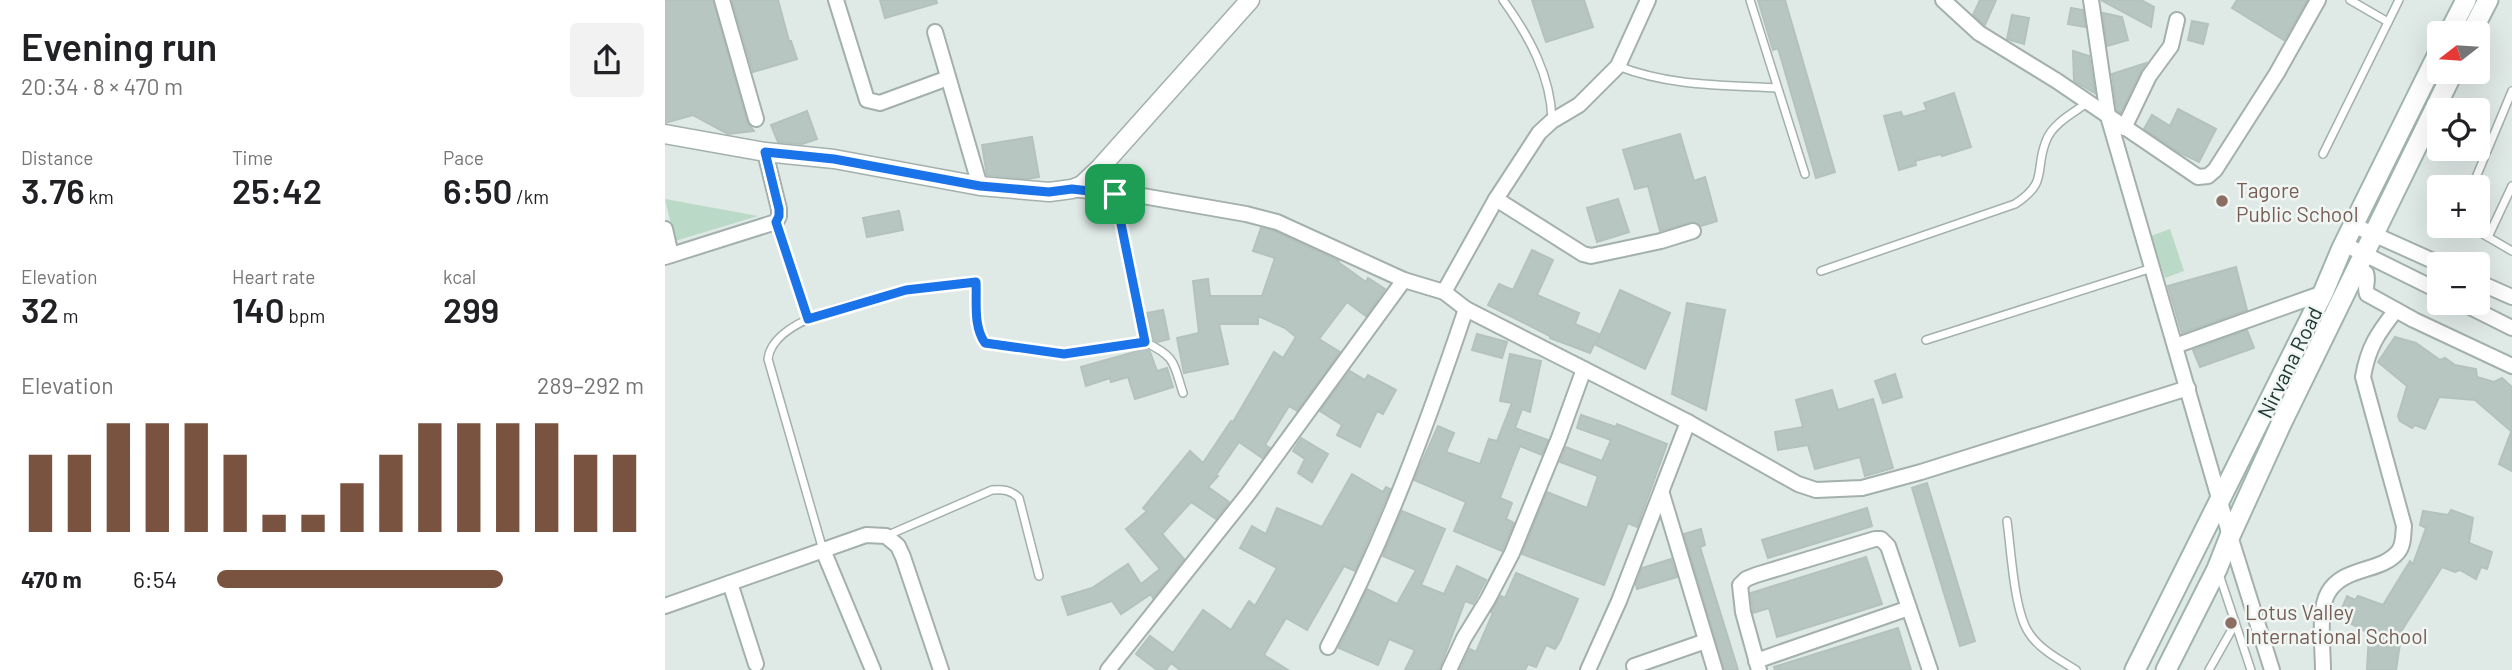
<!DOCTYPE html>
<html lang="en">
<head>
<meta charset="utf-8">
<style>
	:root { --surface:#fff; --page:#f2f2f2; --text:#202124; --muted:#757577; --accent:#795340 }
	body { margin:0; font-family:Barlow,sans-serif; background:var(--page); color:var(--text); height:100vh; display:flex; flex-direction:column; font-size:26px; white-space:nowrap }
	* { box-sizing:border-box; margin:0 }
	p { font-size:23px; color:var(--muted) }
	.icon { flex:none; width:38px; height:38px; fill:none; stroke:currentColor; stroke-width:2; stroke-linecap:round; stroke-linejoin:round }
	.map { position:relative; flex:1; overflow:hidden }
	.side { display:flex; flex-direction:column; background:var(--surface); width:665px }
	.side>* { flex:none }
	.needle { width:46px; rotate:253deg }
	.controls { position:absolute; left:1762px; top:21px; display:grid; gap:14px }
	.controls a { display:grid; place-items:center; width:63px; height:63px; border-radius:7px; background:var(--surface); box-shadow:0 7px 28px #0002; font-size:35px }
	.pin { position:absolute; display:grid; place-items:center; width:60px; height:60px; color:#fff; margin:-30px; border-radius:14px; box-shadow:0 4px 10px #0006 }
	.round { display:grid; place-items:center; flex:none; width:74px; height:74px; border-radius:7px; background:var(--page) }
	.summary { display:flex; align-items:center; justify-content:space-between; height:119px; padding:0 21px }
	h1 { font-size:38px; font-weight:600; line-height:52px }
	.stats { display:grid; grid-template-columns:repeat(3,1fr); gap:10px; height:119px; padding:7px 21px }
	.stats div { display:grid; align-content:center }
	.stats b { font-size:35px; font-weight:600 }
	.stats small { font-size:19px; font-weight:400 }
	.stats p { font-size:19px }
	.chart { height:196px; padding:14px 21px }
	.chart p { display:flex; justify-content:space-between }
	.chart svg { width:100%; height:126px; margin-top:7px; stroke:var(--accent); stroke-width:6 }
	ul { padding:0 21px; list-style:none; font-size:23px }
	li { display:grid; grid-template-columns:112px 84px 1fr; align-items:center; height:52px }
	li i { height:18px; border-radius:9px; background:var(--accent) }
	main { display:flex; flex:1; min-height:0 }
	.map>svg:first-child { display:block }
	.green { fill:#bad9c6 }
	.building { fill:#b8c6c2; stroke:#b3c2bd; stroke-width:2 }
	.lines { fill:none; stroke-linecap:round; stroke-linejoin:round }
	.service-casing { stroke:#a3b0ad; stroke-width:10 }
	.minor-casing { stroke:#a3b0ad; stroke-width:18 }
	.tertiary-casing { stroke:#a3b0ad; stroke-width:21 }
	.secondary-casing { stroke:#a0b4af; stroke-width:23 }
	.service { stroke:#fff; stroke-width:7 }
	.minor { stroke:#fff; stroke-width:14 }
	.tertiary { stroke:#fff; stroke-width:18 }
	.secondary { stroke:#fff; stroke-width:19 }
	.route-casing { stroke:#fff; stroke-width:14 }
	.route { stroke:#1a73e8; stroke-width:9 }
	.education-dot { fill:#8d6e63; stroke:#eff6f3; stroke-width:2.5 }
	.labels { text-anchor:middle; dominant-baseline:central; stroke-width:5; stroke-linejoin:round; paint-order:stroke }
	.education-label { font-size:21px; fill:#785e54; stroke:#eff6f3; text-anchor:start }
	.street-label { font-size:21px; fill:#223834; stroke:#eff6f3 }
</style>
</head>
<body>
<main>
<section class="side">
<div class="summary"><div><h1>Evening run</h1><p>20:34 · 8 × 470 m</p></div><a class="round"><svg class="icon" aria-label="share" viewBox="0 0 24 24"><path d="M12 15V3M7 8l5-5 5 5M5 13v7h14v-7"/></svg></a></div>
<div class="stats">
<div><p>Distance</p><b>3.76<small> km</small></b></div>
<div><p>Time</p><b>25:42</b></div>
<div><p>Pace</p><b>6:50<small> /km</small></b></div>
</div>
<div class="stats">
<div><p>Elevation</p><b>32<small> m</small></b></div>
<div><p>Heart rate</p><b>140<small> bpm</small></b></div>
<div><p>kcal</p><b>299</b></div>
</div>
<div class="chart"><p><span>Elevation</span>289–292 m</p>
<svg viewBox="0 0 160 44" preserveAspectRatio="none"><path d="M5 44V17M15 44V17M25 44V6M35 44V6M45 44V6M55 44V17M65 44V38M75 44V38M85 44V27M95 44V17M105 44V6M115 44V6M125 44V6M135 44V6M145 44V17M155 44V17"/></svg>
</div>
<ul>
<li><b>470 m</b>6:54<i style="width:67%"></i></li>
</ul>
</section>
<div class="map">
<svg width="1847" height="670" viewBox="0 0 1847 670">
	<rect width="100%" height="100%" fill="#dfe9e6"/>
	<g class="green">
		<path d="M0,199L93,216L10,241Z"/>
		<path d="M1505,229L1519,271L1500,278L1486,236Z"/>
	</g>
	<g class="building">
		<path d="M0,0H48L82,122L89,131L63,134L28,115L0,123Z"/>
		<path d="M67,0H113L124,41H126L132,59L88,72Z"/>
		<path d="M215,0H271L272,3L220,18Z"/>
		<path d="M867,0H919L928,27L881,42Z"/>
		<path d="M1093,0H1120L1170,172L1151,178L1113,48L1108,50Z"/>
		<path d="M1315,0H1331L1320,25L1308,15Z"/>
		<path d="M1436,0H1476L1489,7L1486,27Z"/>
		<path d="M1572,0H1642L1619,40L1567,8Z"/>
		<path d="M1406,8L1418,10L1420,27L1403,24Z"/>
		<path d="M1438,13L1457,17L1463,40L1442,46Z"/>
		<path d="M1347,15L1364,18L1359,44L1342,39Z"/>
		<path d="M1527,21L1543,24L1538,44L1523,40Z"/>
		<path d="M1408,51L1424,56L1430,93L1409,81Z"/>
		<path d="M1481,63L1475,72L1456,113L1452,110L1447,74Z"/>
		<path d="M1289,93L1306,147L1277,156L1276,154L1250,161L1251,165L1234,170L1219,116L1236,112L1238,117L1262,110L1259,103Z"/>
		<path d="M1513,109L1551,129L1534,162L1515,153L1479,129L1487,115L1505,126Z"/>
		<path d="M142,111L152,139L137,144L113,142L106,125Z"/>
		<path d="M1015,134L1029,181L1040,177L1052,221L1036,226L1026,222L995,231L983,186L970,189L958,150Z"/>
		<path d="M367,137L374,177L362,179L322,175L317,145Z"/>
		<path d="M953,199L964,232L932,242L922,208Z"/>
		<path d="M234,211L238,230L202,237L198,218Z"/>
		<path d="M596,228L609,231L674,261L673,262L701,282L703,278L720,289L701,316L682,302L654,339L675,352L632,411L624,406L600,445L605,448L597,458L574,442L551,475L553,476L543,487L564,502L551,519L526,502L497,534L519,559L488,598L486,594L456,614L447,601L403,615L397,597L427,588L463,564L476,584L495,569L461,529L482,511L478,508L525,451L538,463L566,421L568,422L609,352L618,358L631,337L620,328L593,316V324H554L563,364L519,373L512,338L534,333L528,281L543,279L545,296H597L610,258L588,251Z"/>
		<path d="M867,250L888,260L872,295L914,313L910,324L934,334L925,353L885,338V336L823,305L834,284L848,290Z"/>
		<path d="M1571,267L1582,310L1517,333L1503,286Z"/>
		<path d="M955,290L1005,313L980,369L931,345Z"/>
		<path d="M1022,303L1060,310L1041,410L1007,394Z"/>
		<path d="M498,310L504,339L493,342L488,339L482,313Z"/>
		<path d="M1582,330L1589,348L1535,367L1528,350Z"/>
		<path d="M812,334L842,342L837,358L807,350Z"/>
		<path d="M1730,337L1751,343L1775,360L1780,358L1790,365L1811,369L1812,377L1829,382L1837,378L1847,387V432L1810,400L1774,397L1760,429L1750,425L1747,428L1735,421L1733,416L1742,386L1713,362Z"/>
		<path d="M480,349L485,352L492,371L502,368L508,387L470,399L463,377L446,382L445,378L421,386L416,367Z"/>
		<path d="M845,354L876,361L865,412L857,409L850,428L883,440L877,455L855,446L849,461L835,498L847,503L841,519L849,523L837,551L789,531L801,502L749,480L773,426L789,433L781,452L815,464L824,439L832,441L847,403L835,401Z"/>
		<path d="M685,371L700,380L703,375L731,390L718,414L712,411L695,447L672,435L677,425L655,411Z"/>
		<path d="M1230,374L1237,397L1218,403L1210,381Z"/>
		<path d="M1167,390L1173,410L1208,399L1228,468L1200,476L1195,457L1150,469L1143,445L1113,450L1110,432L1138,427L1131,400Z"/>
		<path d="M916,415L951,427L952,424L1002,444L972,527L963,523L939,585L857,554L882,492L922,508L933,476L895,462L901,447L937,461L946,440L912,428Z"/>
		<path d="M1846,432L1847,433V471L1834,464Z"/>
		<path d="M636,438L663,454L647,482L633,473L640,459L628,451Z"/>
		<path d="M687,474L718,492L721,487L725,489L690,571L679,566L642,630L621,618L599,655L623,670H515L506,663L501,670H492L471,654L485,636L508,653L538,610L566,630L584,601L590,606L612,568L575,548L587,526L601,534L612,508L657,527Z"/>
		<path d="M1262,483L1310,641L1295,646L1247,488Z"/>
		<path d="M1202,508L1207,526L1103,558L1097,540Z"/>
		<path d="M1786,510L1808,518L1804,543L1827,552L1822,569L1816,567L1811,579L1795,570L1790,572L1777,567L1737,630L1731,670H1702L1704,633L1681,621L1683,611L1677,608L1682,596L1690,600L1693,596L1718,605L1745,561L1748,564L1761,528L1755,525L1758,511L1783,515Z"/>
		<path d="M737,511L780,529L756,585L779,594L792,566L821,580L808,604L800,601L774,670H740L750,650L724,639L713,665L674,648L702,589L732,604L751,570L718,556Z"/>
		<path d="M1036,529L1040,545L1035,547L1073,670H1059L1019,534Z"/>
		<path d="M1201,557L1217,604L1112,637L1104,608L1088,613L1086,593Z"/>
		<path d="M1006,559L1012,577L972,589L971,584L977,568Z"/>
		<path d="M851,573L913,599L895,641L890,649L881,645L871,667L863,664L860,670H795L805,649L811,652L828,613L826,612L836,596L840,598Z"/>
		<path d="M1233,628L1246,670H1110L1109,667Z"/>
	</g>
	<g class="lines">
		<defs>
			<g id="service">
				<path d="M838,0C864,36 886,76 887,120"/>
				<path d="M1085,0L1140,174"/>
				<path d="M1685,0L1723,22"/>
				<path d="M953,66C1003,86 1058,85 1112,88"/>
				<path d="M1658,154L1734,0"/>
				<path d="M1807,187L1847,91"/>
				<path d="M450,194L480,342C511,357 508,362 518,393"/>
				<path d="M111,222L143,319"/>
				<path d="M1804,226L1847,251"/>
				<path d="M1823,237L1847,186"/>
				<path d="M1156,271L1350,204C1384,182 1369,171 1381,141C1387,124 1408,113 1422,103"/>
				<path d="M1261,340L1487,268"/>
				<path d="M1342,521C1346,549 1349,612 1364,633C1374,649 1395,660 1411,670"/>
				<path d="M221,536L327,490C338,489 346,490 354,498L374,576"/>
				<path d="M158,550L103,359C109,305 267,287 311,282C312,302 308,326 320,343L399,354L480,342"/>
				<path d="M1554,574L1586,670"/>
				<path d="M1544,670L1570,624"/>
			</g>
			<g id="minor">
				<path d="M57,0L91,119"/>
				<path d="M171,0L202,100L215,103L283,78"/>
				<path d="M1278,0L1314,33L1392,81L1533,177L1543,176L1550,170L1612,73L1653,0"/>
				<path d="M1426,0L1443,116L1565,536L1607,670"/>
				<path d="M270,32L315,186"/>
				<path d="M1459,128L1484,76L1506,46L1512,20"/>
				<path d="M407,189L472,195L581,214L612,222L739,280L779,292L801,309L1023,422L1133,484L1151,490L1197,488L1256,472L1523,388"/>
				<path d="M831,199L918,254L926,256L996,241L1028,231"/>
				<path d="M1688,225L1775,264"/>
				<path d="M0,229L6,255"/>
				<path d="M1679,244L1774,291"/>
				<path d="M0,257L111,222L114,216V209L100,152"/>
				<path d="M1692,268L1701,273C1704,281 1699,286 1702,294L1749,320L1847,366"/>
				<path d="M1813,282L1847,297"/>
				<path d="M779,292L831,199L874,133L887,121L914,105L953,66L983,0"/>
				<path d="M1797,303L1847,328"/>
				<path d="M1510,346L1658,293"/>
				<path d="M997,494L1050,670"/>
				<path d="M158,550L208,670"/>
				<path d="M65,583L91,664"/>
				<path d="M0,606L201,535L221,536L233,546L238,557L276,670"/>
				<path d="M663,647C720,539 762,425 801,309"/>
				<path d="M1091,661L1244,608"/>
				<path d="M969,666L1041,641"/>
				<path d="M443,670L583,494L739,280"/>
				<path d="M784,670L799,638L823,599L847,553L894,438L919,369"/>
				<path d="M923,670L954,601L1023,422"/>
				<path d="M1094,670L1078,612L1075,585L1081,579L1091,575L1210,539H1216L1223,546L1265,670"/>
				<path d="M1658,670C1658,650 1653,610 1663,593C1678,566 1716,573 1733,552C1739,545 1738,534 1739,526L1698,377C1703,347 1713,333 1731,310"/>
			</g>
			<path id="tertiary" d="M0,134L100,152L169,159L315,186L384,192L407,189L417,185L434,169L585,0"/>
			<g id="secondary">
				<path d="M1784,33L1801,0"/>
				<path d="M1806,33L1823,0"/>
				<path d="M1470,670L1658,293L1677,248L1774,52"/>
				<path d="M1501,670L1552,569L1565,536L1617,422L1788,72"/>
			</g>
		</defs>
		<use href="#service" class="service-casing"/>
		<use href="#minor" class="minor-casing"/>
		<use href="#tertiary" class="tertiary-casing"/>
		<use href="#secondary" class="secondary-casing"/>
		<use href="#service" class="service"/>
		<use href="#minor" class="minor"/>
		<use href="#tertiary" class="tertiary"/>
		<use href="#secondary" class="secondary"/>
	</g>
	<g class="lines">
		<defs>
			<path id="route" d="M100,152L169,159L315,186L384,192L407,189L450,194L480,342L399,354L320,343C308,326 312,302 311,282L241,290L143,319L111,222L114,216V209Z"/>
		</defs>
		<use href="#route" class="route-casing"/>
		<use href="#route" class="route"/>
	</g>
	<g class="education-dot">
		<circle cx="1557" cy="201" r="7"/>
		<circle cx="1566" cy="623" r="7"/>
	</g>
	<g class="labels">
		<g class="education-label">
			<text x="1571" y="189">Tagore<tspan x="1571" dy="24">Public School</tspan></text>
			<text x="1580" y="611">Lotus Valley<tspan x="1580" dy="24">International School</tspan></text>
		</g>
		<g class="street-label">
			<text transform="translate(1624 362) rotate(-64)">Nirvana Road</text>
		</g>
	</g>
</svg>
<div class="controls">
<a><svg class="needle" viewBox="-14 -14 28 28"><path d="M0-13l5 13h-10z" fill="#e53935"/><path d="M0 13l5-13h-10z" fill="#757577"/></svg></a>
<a><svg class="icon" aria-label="locate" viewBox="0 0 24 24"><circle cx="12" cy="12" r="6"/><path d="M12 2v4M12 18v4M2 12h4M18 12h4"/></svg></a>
<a>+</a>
<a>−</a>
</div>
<div class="pin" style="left:450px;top:194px;background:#1e9e55"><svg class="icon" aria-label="arrive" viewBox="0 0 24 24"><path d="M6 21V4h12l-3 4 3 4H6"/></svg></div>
</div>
</main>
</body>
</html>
